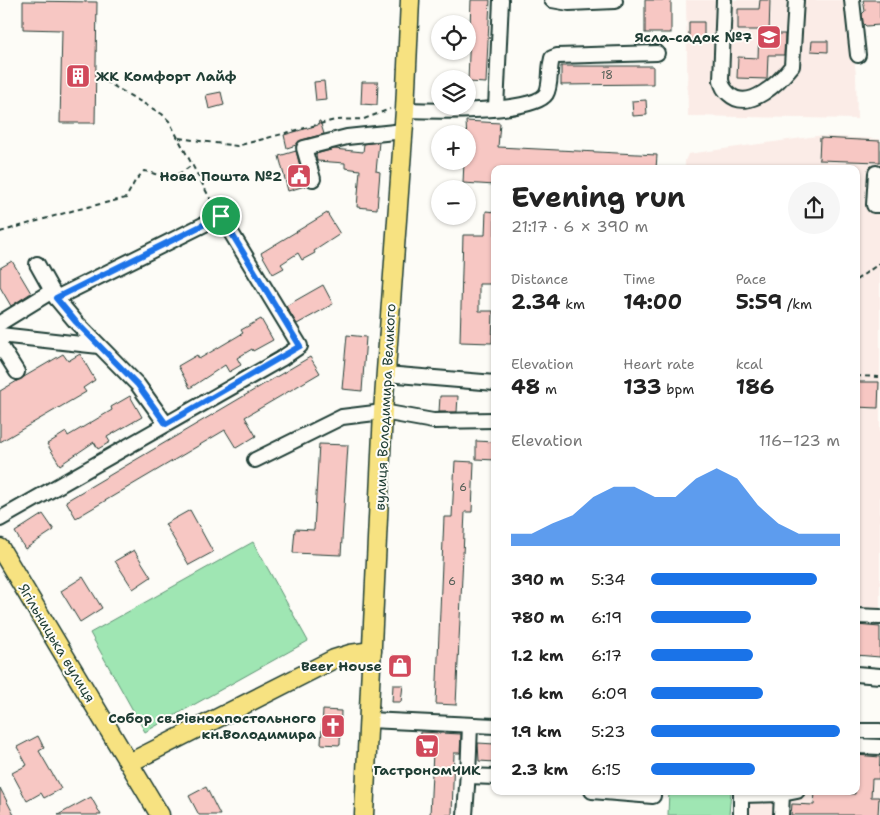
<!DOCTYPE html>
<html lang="en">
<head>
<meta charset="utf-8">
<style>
	:root { --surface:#fff; --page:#f6f6f6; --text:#222; --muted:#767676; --accent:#1a73e8 }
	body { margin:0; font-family:"Shantell Sans",sans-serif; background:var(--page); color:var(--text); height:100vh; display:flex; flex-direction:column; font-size:19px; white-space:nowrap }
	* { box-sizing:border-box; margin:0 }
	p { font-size:16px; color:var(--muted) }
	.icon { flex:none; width:28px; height:28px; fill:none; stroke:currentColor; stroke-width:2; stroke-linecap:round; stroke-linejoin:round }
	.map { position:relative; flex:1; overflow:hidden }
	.details { position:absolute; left:491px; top:165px; width:369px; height:630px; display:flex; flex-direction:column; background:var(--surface); border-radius:10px; box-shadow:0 1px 4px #0004 }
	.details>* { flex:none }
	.buttons { position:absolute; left:431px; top:15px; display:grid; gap:10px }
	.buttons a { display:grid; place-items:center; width:45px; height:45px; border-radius:50%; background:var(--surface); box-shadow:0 1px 4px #0004; font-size:25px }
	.pin { position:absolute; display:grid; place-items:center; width:42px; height:42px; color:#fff; margin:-21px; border:2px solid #fff; border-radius:50%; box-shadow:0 1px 5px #0007 }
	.round { display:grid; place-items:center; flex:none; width:52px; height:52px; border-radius:26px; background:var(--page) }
	.overview { display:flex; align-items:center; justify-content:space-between; height:85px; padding:0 20px }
	h1 { font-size:28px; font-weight:700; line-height:38px }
	.metrics { display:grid; grid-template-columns:repeat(3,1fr); gap:8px; height:85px; padding:5px 20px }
	.metrics div { display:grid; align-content:center }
	.metrics b { font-size:21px; font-weight:700 }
	.metrics small { font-size:14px; font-weight:400 }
	.metrics p { font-size:14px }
	.chart { height:140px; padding:10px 20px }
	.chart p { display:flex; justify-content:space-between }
	.chart svg { width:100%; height:90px; margin-top:5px; fill:var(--accent); opacity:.7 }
	ul { padding:0 20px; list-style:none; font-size:16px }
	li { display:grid; grid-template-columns:80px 60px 1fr; align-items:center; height:38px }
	li i { height:12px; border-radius:6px; background:var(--accent) }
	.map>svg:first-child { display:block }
	.built { fill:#fbece7 }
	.green { fill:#9fe6b3; stroke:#5f9274 }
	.building { fill:#f7c7c3; stroke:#1f3d34 }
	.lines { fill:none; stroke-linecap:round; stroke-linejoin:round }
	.minor-casing { stroke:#1f3d34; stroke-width:18 }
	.major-casing { stroke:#1f3d34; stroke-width:21 }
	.path { stroke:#1f3d34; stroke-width:2; stroke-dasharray:5 4; stroke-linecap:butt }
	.minor { stroke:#fdfcf7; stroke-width:14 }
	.major { stroke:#f7e281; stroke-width:18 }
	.route-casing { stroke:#fff; stroke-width:10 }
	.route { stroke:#1a73e8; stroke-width:6 }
	.labels { text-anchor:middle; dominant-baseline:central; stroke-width:4; stroke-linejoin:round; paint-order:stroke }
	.number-label { font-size:11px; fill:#556058 }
	.poi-label { font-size:14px; font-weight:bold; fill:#1f3d34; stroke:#fdfcf7; text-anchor:end }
	.street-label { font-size:14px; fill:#1f3d34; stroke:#fdfcf7 }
</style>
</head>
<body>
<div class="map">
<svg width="880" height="815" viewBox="0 0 880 815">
	<rect width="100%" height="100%" fill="#fdfcf7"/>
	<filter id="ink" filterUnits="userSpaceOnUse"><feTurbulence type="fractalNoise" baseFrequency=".02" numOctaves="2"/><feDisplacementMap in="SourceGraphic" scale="10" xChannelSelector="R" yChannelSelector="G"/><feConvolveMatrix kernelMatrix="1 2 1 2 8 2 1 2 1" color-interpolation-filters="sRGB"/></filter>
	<g filter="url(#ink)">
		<g class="built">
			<path d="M686,0H847L856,74L857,119L688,116Z"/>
			<path d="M817,136L880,139V609L856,607V169H685V161L688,154Z"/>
			<path d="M856,735H880V815H747V791H856Z"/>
		</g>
		<g class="green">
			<path d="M253,542L308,641L145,732L90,633Z"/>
			<path d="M669,791H731L729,815H668Z"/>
		</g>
		<g class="building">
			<path d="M471,0H490L486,83L468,82Z"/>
			<rect x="645" y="0" width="26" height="33"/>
			<path d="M760,0H770L769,34H785L784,55H768L767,79L737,78L738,57L758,58L759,30H738V9H759Z"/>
			<path d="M863,0H880V25L866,26L863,23L862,14L865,11Z"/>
			<path d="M23,1L97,2L95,123H60L62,30L23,29Z"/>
			<path d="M689,22H704V40L689,39Z"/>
			<path d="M812,41H828V52L811,51Z"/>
			<path d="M561,66H653V84L561,85Z"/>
			<path d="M324,81L326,100L316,101L314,82Z"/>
			<path d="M362,82H378L377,105L361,104Z"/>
			<path d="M221,92L224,105L209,109L206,95Z"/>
			<path d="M646,100L647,115L633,116L632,101Z"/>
			<path d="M319,121H320L324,134L302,140L296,145L287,148L284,135L318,125Z"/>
			<path d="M466,121L500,123L498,147L657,155L656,169H495V185L463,183L464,161H468Z"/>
			<path d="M820,138L880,141V162L819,160Z"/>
			<path d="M379,142L376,171L380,172L377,209L357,207L360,170L345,168V163L317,161L316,154L334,149L363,152L364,144Z"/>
			<path d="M296,151L305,186L288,191L279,156Z"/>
			<path d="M486,211L495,212V284H479V311H493L492,343L460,342L463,235H485Z"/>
			<path d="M327,213L340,234L314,251L315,253L302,260L298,253L281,264L284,268L273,274L261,253Z"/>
			<path d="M12,261L31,293L11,306L0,287V268Z"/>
			<path d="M323,285L333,304L297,324L286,306Z"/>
			<path d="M261,319L273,340L253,351L252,349L237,358L241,365L229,372L225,365L190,388L178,366L197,355L199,359L243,333L241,330Z"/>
			<path d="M347,335L366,337L362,391L342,389Z"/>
			<path d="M63,354L68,361L80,354L95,380L83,388L86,392L0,442V391Z"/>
			<path d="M310,357L320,373L245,417L256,436L236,448L225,430L76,518L66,501Z"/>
			<path d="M856,382H879L878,408L856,407Z"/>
			<path d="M130,396L142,417L107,437L110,442L98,449L94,442L60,465L47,444L66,432L68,436L112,410L111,407Z"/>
			<path d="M440,396H458L457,412H439Z"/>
			<path d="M476,441L495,442V460L476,459Z"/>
			<path d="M319,444L348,445L341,555L293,553L295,529L314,530Z"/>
			<path d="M455,461L474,462L472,512H465L456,705L436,704L444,517H452Z"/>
			<path d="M190,510L213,552L189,565L165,524Z"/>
			<path d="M43,514L54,530L25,549L15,532Z"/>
			<path d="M134,550L151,577L133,589L115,561Z"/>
			<path d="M83,577L102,608L80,622L61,591Z"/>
			<path d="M856,625L880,627V657L856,655Z"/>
			<path d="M393,685H403L401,702H392Z"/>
			<path d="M323,710L341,711L340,745L321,744Z"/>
			<path d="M420,732L461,734L460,753H454L452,815H430L433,752L419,751Z"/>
			<path d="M38,736L44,748L39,751L61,789L44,798L41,793L27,801L12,773L27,765L17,747Z"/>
			<path d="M478,743L495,744V762L479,761Z"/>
			<path d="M856,755L880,757L879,779H872L871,797H879L878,815H791L792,804L814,805L815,792L855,794Z"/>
			<path d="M206,787L220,815H199L189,796Z"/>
			<path d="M0,788L14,815H0Z"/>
			<path d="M91,797L101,815H58Z"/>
		</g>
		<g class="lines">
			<defs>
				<g id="minor">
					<path d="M552,0L569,3L615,1"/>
					<path d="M724,0L721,80C722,86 724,90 729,94C749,113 780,81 792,66L796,0"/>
					<path d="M852,0L858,55"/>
					<path d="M496,108L501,0"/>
					<path d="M405,110C429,111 533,114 546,94C551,86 549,72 551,63L552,58L557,56L657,53"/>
					<path d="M876,173L874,205H880"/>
					<path d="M313,179L304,148L347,137L404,131"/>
					<path d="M37,264L56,298"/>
					<path d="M0,323L52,291"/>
					<path d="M0,335L99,346"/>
					<path d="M0,345L17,372"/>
					<path d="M386,374L495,383"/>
					<path d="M255,460L342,417L383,412L433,421L495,420"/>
					<path d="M0,519L281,359L300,346L221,216L56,298L76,322L138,385L166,424"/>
					<path d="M856,616L880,617"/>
					<path d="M856,674L880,676"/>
					<path d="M369,720L495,726"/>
					<path d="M470,725L468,776L495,777"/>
					<path d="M856,731H880"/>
					<path d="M856,746L880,747"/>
					<path d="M592,791L653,796V791"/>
					<path d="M741,795L782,794"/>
					<path d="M465,815L468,771"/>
					<path d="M741,815V791"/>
					<path d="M781,815L782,794L797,791"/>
				</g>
				<g id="major">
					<path d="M0,548L160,815"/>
					<path d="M129,763L334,659L350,654L372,651"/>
					<path d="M364,815L383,412L405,110L410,0"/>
				</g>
			</defs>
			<use href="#minor" class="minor-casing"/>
			<use href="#major" class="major-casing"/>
			<g class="path">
				<path d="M105,81L162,114L169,121L214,206"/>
				<path d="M179,138L237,146L335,120L364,119L390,109"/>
				<path d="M0,232L75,210L126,198L135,181L144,171C151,172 156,175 163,176C174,179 183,171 192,165"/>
				<path d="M856,280L880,263"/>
				<path d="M856,376L880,377"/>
			</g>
			<use href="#minor" class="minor"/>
			<use href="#major" class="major"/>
		</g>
	</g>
	<g class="lines" filter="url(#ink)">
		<defs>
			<path id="route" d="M221,216L300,346L166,424L138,385L76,322L56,298Z"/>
		</defs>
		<use href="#route" class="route-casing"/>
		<use href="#route" class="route"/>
	</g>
	<defs>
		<symbol id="school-square" viewBox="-11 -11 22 22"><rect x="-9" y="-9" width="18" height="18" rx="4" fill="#d1495b" stroke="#fdfcf7"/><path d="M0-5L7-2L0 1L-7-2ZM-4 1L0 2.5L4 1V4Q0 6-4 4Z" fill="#fff"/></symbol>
		<symbol id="building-square" viewBox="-11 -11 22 22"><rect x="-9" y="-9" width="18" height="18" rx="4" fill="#d1495b" stroke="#fdfcf7"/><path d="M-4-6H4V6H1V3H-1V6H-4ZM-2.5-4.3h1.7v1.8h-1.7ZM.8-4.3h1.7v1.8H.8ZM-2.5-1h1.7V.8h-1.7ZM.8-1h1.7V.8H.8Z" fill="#fff"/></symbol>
		<symbol id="civic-square" viewBox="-11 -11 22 22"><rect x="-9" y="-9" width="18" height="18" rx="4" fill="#d1495b" stroke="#fdfcf7"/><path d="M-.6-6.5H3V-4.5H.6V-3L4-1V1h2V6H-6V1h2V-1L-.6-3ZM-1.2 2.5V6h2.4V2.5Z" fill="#fff"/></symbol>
		<symbol id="shop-square" viewBox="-11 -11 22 22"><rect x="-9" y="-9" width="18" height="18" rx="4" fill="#d1495b" stroke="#fdfcf7"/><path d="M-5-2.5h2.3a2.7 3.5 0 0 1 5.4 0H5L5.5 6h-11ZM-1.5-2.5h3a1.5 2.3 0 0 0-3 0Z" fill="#fff"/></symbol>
		<symbol id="church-square" viewBox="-11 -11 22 22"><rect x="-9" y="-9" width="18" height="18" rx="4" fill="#d1495b" stroke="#fdfcf7"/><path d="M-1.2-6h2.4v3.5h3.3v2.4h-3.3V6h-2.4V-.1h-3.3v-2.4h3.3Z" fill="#fff"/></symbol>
		<symbol id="supermarket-square" viewBox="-11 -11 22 22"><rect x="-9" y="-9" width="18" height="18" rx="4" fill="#d1495b" stroke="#fdfcf7"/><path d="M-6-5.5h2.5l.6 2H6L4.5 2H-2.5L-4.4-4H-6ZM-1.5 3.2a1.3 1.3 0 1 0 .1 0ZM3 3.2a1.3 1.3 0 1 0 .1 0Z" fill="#fff"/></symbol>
	</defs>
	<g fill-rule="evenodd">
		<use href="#school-square" x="755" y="23" width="28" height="28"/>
		<use href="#building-square" x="64" y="62" width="28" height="28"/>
		<use href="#civic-square" x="285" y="162" width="28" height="28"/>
		<use href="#shop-square" x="386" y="652" width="28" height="28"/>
		<use href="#church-square" x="319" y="712" width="28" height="28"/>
		<use href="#supermarket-square" x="413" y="732" width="28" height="28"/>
	</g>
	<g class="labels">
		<g class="number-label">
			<text x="607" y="75">18</text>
			<text x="463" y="487">6</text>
			<text x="452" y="581">6</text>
		</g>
		<g class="poi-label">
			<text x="752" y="37">Ясла-садок №7</text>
			<text x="96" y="76" text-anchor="start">ЖК Комфорт Лайф</text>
			<text x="282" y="176">Нова Пошта №2</text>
			<text x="382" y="666">Beer House</text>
			<text x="316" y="718">Собор св.Рівноапостольного<tspan x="316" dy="16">кн.Володимира</tspan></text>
			<text x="427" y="770" text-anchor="middle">ГастрономЧИК</text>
		</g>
		<g class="street-label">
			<text transform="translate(385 407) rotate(-87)">вулиця Володимира Великого</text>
			<text transform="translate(57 643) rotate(59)">Ягільницька вулиця</text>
		</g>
	</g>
</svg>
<div class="buttons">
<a><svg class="icon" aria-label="locate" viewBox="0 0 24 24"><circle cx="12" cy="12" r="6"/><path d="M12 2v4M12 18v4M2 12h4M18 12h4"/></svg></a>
<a><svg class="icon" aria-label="layers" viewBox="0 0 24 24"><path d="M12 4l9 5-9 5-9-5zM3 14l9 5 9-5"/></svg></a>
<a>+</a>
<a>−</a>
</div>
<div class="pin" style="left:221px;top:216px;background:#1e9e55"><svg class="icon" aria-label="arrive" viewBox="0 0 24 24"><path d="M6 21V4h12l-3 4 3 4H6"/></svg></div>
<section class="details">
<div class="overview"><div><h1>Evening run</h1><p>21:17 · 6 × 390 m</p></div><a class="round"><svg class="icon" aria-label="share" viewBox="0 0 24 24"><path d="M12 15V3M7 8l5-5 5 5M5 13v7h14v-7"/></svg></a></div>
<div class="metrics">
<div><p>Distance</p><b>2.34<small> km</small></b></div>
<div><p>Time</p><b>14:00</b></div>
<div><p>Pace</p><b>5:59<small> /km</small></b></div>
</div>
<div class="metrics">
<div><p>Elevation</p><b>48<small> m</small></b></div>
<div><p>Heart rate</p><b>133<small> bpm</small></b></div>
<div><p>kcal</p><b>186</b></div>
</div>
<div class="chart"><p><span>Elevation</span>116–123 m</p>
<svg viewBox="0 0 160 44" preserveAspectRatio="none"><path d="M0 44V38L10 38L20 33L30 29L40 20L50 15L60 15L70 20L80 20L90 11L100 6L110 11L120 24L130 33L140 38L150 38L160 38V44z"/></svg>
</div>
<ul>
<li><b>390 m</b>5:34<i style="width:88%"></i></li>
<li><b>780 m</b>6:19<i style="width:53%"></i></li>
<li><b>1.2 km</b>6:17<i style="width:54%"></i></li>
<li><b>1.6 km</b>6:09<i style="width:59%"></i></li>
<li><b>1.9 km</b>5:23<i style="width:100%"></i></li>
<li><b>2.3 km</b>6:15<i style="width:55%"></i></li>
</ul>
</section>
</div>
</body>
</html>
